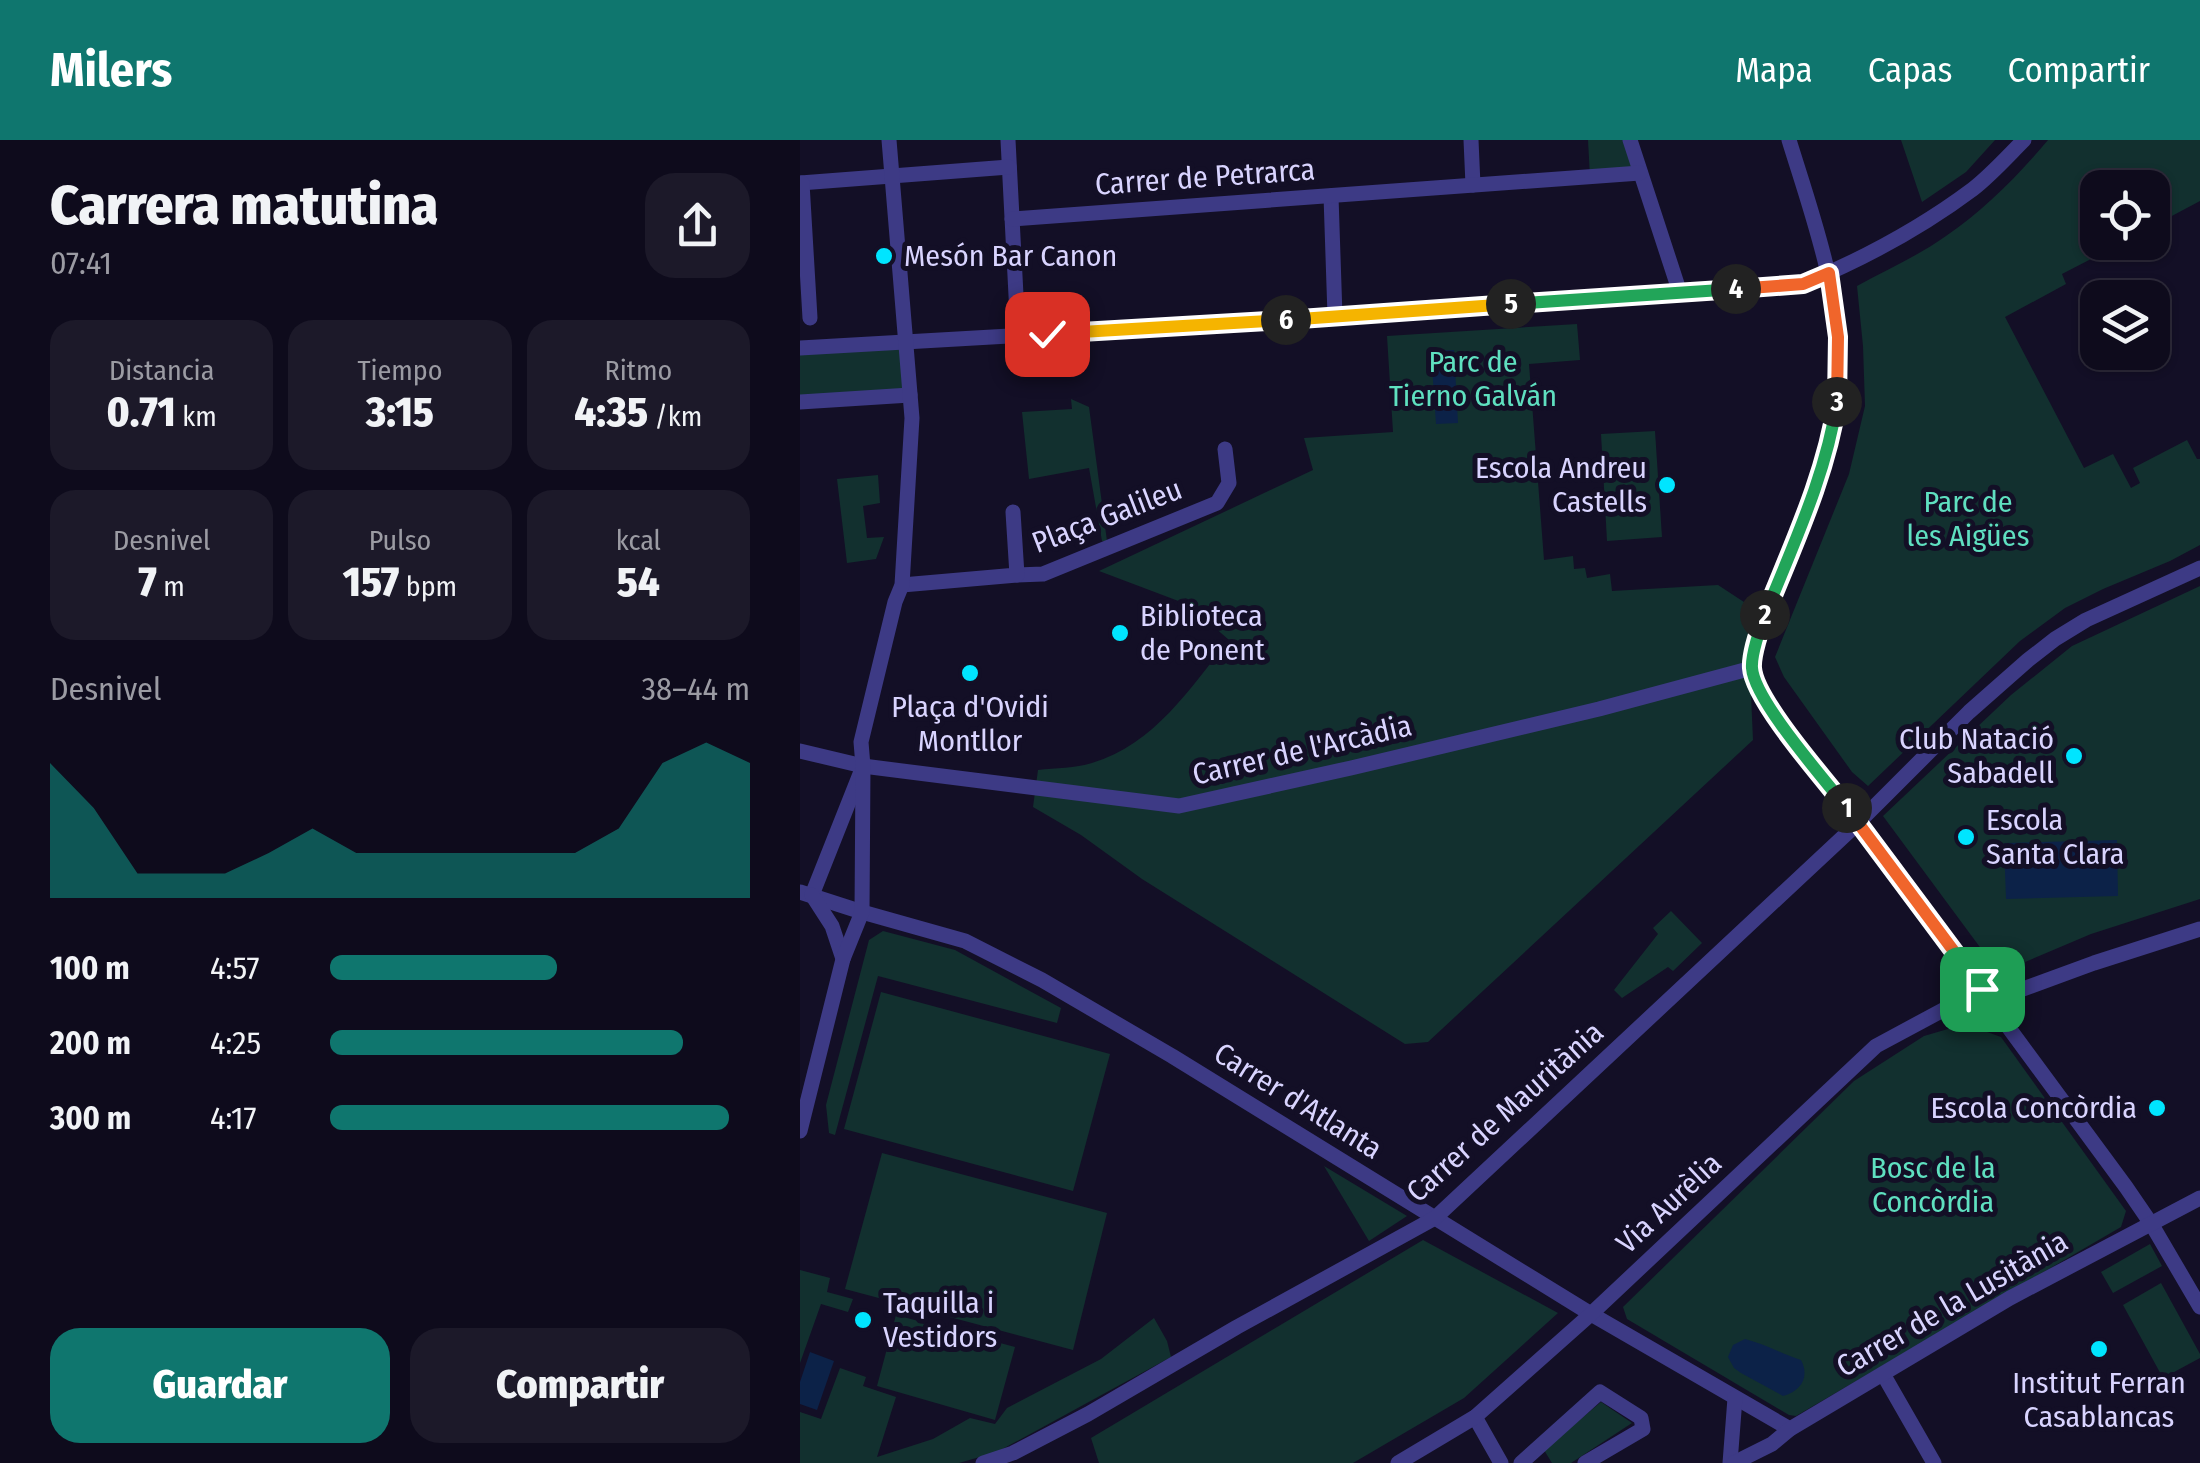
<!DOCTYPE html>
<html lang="es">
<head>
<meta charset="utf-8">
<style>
	:root { --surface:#0e0b1c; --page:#1c1929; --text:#f1f3f6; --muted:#9b9ba3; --line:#2e2b3b; --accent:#0f766e }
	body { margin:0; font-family:"Fira Sans Condensed",sans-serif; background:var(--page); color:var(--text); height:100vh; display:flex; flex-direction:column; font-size:38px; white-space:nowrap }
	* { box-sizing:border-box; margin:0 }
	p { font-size:32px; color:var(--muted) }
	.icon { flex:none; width:55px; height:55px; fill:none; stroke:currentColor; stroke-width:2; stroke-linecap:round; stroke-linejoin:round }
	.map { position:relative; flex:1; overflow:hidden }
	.panel { display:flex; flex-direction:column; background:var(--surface); width:800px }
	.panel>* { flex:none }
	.controls { position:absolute; left:1280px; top:30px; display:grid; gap:20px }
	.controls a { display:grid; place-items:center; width:90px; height:90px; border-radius:20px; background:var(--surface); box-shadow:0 2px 8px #0004,0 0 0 2px var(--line); font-size:50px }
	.pin { position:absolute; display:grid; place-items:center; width:85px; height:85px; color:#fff; margin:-42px; border-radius:20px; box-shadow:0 5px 15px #0006 }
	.km { position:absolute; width:50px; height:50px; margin:-25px; border-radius:50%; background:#222; color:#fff; font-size:28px; line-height:50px; text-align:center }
	.round { display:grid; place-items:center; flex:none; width:105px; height:105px; border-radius:30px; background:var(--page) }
	.headline { display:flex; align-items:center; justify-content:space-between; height:170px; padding:0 50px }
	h1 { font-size:55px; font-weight:800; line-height:75px }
	.stats { display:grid; grid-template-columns:repeat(3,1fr); gap:15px; height:170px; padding:10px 50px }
	.stats div { display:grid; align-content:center; border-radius:25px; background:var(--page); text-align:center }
	.stats b { font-size:42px; font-weight:800 }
	.stats small { font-size:28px; font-weight:400 }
	.stats p { font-size:28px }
	.chart { height:280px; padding:20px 50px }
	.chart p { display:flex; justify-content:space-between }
	.chart svg { width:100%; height:180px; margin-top:10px; fill:var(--accent); opacity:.7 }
	.button { display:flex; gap:20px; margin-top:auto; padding:20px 50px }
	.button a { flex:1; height:115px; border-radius:30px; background:var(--accent); color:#fff; font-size:40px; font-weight:800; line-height:115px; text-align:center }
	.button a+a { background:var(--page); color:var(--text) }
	ul { padding:0 50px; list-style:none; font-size:32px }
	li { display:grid; grid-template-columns:160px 120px 1fr; align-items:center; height:75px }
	li i { height:25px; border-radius:12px; background:var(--accent) }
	header { display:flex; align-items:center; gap:60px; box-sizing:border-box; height:140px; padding:0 50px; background:var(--accent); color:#fff }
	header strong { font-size:48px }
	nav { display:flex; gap:55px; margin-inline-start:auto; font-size:35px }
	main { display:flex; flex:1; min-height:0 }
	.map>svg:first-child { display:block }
	.green { fill:#12302f }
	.water { fill:#0c2248 }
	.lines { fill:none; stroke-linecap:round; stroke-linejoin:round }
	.minor { stroke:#3d3a85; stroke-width:15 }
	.split-1-casing { stroke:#fff; stroke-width:20 }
	.split-2-casing { stroke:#fff; stroke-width:20 }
	.split-3-casing { stroke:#fff; stroke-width:20 }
	.split-4-casing { stroke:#fff; stroke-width:20 }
	.split-5-casing { stroke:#fff; stroke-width:20 }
	.split-6-casing { stroke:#fff; stroke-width:20 }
	.split-7-casing { stroke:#fff; stroke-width:20 }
	.split-1 { stroke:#f0652b; stroke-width:12 }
	.split-2 { stroke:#22a559; stroke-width:12 }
	.split-3 { stroke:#22a559; stroke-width:12 }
	.split-4 { stroke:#f0652b; stroke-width:12 }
	.split-5 { stroke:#22a559; stroke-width:12 }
	.split-6 { stroke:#f5b400; stroke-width:12 }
	.split-7 { stroke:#f5b400; stroke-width:12 }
	.poi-dot { fill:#00e5ff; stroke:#130f26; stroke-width:4 }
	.labels { text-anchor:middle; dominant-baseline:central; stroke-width:10; stroke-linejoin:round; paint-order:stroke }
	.street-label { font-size:30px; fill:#d9d4ff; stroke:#130f26 }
	.poi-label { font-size:30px; fill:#d9d4ff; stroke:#130f26; text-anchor:start }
	.park-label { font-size:30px; fill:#5fe0c0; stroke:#130f26 }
</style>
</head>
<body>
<header>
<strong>Milers</strong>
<nav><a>Mapa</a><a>Capas</a><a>Compartir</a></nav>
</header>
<main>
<section class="panel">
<div class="headline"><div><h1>Carrera matutina</h1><p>07:41</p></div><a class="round"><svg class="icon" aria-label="share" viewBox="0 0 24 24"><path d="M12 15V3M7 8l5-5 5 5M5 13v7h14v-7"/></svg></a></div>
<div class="stats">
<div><p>Distancia</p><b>0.71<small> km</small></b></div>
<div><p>Tiempo</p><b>3:15</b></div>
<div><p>Ritmo</p><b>4:35<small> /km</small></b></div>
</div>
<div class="stats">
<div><p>Desnivel</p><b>7<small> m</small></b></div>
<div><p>Pulso</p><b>157<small> bpm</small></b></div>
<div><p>kcal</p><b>54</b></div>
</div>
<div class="chart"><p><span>Desnivel</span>38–44 m</p>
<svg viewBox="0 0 160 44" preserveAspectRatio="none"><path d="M0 44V11L10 22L20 38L30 38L40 38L50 33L60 27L70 33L80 33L90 33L100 33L110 33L120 33L130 27L140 11L150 6L160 11V44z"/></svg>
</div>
<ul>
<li><b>100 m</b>4:57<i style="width:54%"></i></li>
<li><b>200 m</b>4:25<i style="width:84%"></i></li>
<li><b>300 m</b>4:17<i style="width:95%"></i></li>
</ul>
<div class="button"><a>Guardar</a><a>Compartir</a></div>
</section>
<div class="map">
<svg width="1400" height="1323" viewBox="0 0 1400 1323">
	<rect width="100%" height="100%" fill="#130f26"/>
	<g class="green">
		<path d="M788,0H830L840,33L790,37Z"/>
		<path d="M1101,0H1195L1166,32L1122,62Z"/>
		<path d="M1248,0H1400V61L1353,86L1352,48H1298V102L1322,103L1262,134L1266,144L1205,177L1284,328L1313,314L1331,348L1340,343L1333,328L1387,300L1397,319H1400V405L1370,421L1303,449L1265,468L1220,501L1068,646L1052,632L984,537L975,517L1049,334L1065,266L1063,206L1057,146C1086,130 1118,116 1146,96C1184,70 1218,36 1248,0Z"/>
		<path d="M777,184L780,220L729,224L744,420L773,416L774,429L785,428L787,438L810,434L812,451L918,445L947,464L953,600L628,902L605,904L342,739L281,695L233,667L238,630C256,628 275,628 292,623C355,604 390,548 429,500L389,465L299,431L513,330L504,298L593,292L587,196Z"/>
		<path d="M105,202L110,255L0,262V208Z"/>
		<path d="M271,259L289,267L307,401H302L289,328L229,339L222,272L272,269Z"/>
		<path d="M855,291L862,397L807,401L801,294Z"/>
		<path d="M78,335L80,363L63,366L67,398L84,397L76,419L47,423L37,339Z"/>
		<path d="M1400,446V759L1291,794L1199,833L1083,676L1211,555L1272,506Z"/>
		<path d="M871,771L902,803L873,831L868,827L822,858L814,850L858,794L853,788Z"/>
		<path d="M83,791L155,810L261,868L257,883L78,836L35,995L29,993L26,965L69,800Z"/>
		<path d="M81,852L310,914L273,1051L44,989Z"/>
		<path d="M1165,884L1201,897L1326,1071L1321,1087L996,1276L989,1275L827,1179L823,1167L1054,941L1124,896Z"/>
		<path d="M82,1013L307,1073L273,1210L45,1149Z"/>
		<path d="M524,1026L607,1076L569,1101Z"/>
		<path d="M623,1100L758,1173L664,1258L553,1323H299L291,1298Z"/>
		<path d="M1350,1104L1362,1126L1313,1153L1301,1132Z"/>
		<path d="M0,1130L30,1138L27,1152L53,1159L48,1172L21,1164L0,1223Z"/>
		<path d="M1361,1143L1400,1214V1218L1363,1238L1323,1165Z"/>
		<path d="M96,1175L215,1207L195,1280L77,1246Z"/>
		<path d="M354,1178L367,1201L371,1217L197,1312L159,1323H0V1272L21,1279L40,1228L66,1237L63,1246L96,1257L77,1317L133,1299L170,1278L195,1284L207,1268L301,1219Z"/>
		<path d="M801,1262L832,1283L771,1323H752L744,1310Z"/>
	</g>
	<g class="water">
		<path d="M654,210L658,283L636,284L631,211Z"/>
		<path d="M1317,700L1318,756L1206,759L1204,703Z"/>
		<path d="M945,1199C965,1204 982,1214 1001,1220C1010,1237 1001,1251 983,1256L941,1233L934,1228L928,1217L933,1205Z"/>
		<path d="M10,1212L34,1221L17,1270L0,1264V1242Z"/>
	</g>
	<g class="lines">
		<g class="minor">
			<path d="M208,0L218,194"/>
			<path d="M671,0L673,45"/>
			<path d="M830,0L880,153"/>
			<path d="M0,43L209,27"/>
			<path d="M2,43L10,178"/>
			<path d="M531,56L535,176"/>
			<path d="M212,79L840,33"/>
			<path d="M0,208L470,181L1003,144C1063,119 1121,88 1173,49C1191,35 1208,16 1224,0"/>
			<path d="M0,262L110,255"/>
			<path d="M217,435L243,434L417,363L429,343L425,309"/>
			<path d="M102,445L217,435L213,372"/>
			<path d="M952,528L966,565L1058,683L1326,1047L1352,1085L1400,1167"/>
			<path d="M952,528C954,516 956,503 959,491C969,452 991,416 1004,378C1018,337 1034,296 1038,253C1046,166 1014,81 989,0"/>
			<path d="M0,611L63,626L379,666L551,628L799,569L952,528"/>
			<path d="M0,752L62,772L165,801L242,840L372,916L791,1174L990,1289"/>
			<path d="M12,755L60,634"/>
			<path d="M12,755L32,786L43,819"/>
			<path d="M1190,861L1294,823L1400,789"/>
			<path d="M0,991L43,819L62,772L63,626L61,602L95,462L102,445L112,278L89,0"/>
			<path d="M1083,1234L1134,1323"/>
			<path d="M675,1277L701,1323"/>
			<path d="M183,1323L213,1313L288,1274L437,1187L635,1078L1058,683L1169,572L1228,520L1255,499L1286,480L1400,428"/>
			<path d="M598,1323L675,1277L791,1174L1076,906L1182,849"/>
			<path d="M721,1323L800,1252L841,1278L843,1289L785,1323"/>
			<path d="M930,1323L935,1258"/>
			<path d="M934,1323L972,1304L990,1289L1210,1158L1400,1058"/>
		</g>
	</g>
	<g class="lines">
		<defs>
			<path id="split-1" d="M1047,668L1182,849"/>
			<path id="split-2" d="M965,475C960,488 951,515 952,528C954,560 1025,640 1047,668"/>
			<path id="split-3" d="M965,475C992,407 1026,336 1037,262"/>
			<path id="split-4" d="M936,149L1003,144L1029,133L1038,197L1037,262"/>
			<path id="split-5" d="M711,164L936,149"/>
			<path id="split-6" d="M486,180L711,164"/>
			<path id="split-7" d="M247,194L486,180"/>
		</defs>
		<use href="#split-1" class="split-1-casing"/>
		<use href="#split-2" class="split-2-casing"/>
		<use href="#split-3" class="split-3-casing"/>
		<use href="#split-4" class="split-4-casing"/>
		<use href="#split-5" class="split-5-casing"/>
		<use href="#split-6" class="split-6-casing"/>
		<use href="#split-7" class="split-7-casing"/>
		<use href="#split-1" class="split-1"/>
		<use href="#split-2" class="split-2"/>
		<use href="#split-3" class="split-3"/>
		<use href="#split-4" class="split-4"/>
		<use href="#split-5" class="split-5"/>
		<use href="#split-6" class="split-6"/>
		<use href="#split-7" class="split-7"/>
	</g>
	<g class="poi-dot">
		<circle cx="84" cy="116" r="10"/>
		<circle cx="867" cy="345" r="10"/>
		<circle cx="320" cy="493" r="10"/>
		<circle cx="170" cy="533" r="10"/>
		<circle cx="1274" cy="616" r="10"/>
		<circle cx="1166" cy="697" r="10"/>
		<circle cx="1357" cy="968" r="10"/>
		<circle cx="63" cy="1180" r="10"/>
		<circle cx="1299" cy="1209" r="10"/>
	</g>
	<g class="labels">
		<g class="street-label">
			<text transform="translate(405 37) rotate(-4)">Carrer de Petrarca</text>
			<text transform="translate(307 376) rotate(-21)">Plaça Galileu</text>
			<text transform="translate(502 610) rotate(-13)">Carrer de l'Arcàdia</text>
			<text transform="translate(498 961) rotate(32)">Carrer d'Atlanta</text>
			<text transform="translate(705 972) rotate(-42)">Carrer de Mauritània</text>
			<text transform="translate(869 1063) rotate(-43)">Via Aurèlia</text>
			<text transform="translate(1152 1164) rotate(-30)">Carrer de la Lusitània</text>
		</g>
		<g class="poi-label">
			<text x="104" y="116">Mesón Bar Canon</text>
			<text x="847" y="328" text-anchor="end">Escola Andreu<tspan x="847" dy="34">Castells</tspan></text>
			<text x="340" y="476">Biblioteca<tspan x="340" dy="34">de Ponent</tspan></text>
			<text x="170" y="567" text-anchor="middle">Plaça d'Ovidi<tspan x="170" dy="34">Montllor</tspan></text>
			<text x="1254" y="599" text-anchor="end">Club Natació<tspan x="1254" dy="34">Sabadell</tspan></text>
			<text x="1186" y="680">Escola<tspan x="1186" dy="34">Santa Clara</tspan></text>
			<text x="1337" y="968" text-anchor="end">Escola Concòrdia</text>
			<text x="83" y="1163">Taquilla i<tspan x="83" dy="34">Vestidors</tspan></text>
			<text x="1299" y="1243" text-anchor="middle">Institut Ferran<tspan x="1299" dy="34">Casablancas</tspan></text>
		</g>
		<g class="park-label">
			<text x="673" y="222">Parc de<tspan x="673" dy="34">Tierno Galván</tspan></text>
			<text x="1168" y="362">Parc de<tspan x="1168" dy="34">les Aigües</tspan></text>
			<text x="1133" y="1028">Bosc de la<tspan x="1133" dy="34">Concòrdia</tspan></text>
		</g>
	</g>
</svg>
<div class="controls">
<a><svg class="icon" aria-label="locate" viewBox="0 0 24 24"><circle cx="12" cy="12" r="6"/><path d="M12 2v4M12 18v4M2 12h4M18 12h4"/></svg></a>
<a><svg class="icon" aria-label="layers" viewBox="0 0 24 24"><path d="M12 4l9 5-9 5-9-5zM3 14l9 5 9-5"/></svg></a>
</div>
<div class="pin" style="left:1182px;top:849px;background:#1e9e55"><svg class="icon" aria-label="arrive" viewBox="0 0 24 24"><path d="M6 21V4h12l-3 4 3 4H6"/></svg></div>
<div class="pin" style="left:247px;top:194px;background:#d93025"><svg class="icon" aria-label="check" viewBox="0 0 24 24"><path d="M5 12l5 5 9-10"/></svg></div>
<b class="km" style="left:1047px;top:668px">1</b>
<b class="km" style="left:965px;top:475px">2</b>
<b class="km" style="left:1037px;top:262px">3</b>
<b class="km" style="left:936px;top:149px">4</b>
<b class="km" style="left:711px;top:164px">5</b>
<b class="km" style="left:486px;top:180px">6</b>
</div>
</main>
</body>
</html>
